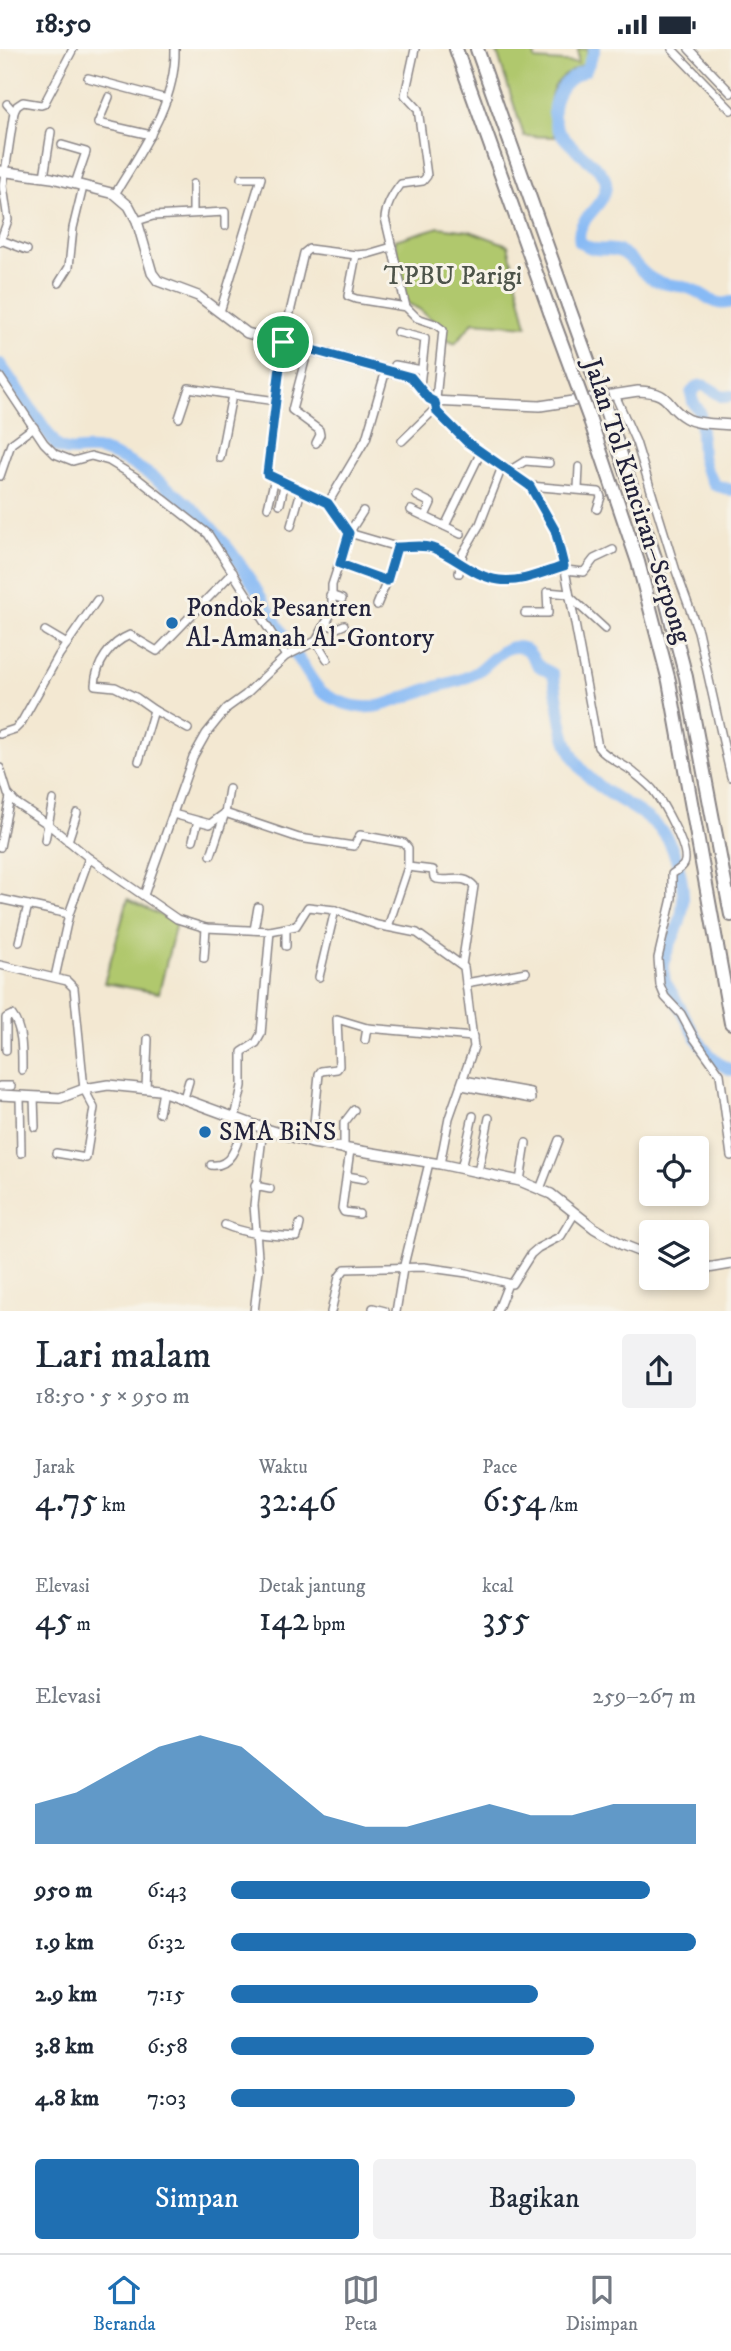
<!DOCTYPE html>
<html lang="id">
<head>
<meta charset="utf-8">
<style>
	:root { --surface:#fff; --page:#f2f2f3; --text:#1f2937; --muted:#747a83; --line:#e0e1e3; --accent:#1f6fb2 }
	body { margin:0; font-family:"IM FELL DW Pica",serif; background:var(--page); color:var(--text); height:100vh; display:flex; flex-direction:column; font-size:26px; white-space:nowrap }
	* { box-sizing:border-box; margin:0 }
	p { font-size:23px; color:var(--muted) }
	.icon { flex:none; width:38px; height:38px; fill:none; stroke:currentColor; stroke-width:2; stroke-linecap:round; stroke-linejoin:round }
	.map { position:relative; height:1262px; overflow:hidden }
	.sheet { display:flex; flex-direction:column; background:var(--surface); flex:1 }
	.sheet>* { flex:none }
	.controls { position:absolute; left:639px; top:1087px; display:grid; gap:14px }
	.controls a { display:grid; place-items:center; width:70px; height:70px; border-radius:7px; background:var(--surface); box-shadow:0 4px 10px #0003; font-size:35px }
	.pin { position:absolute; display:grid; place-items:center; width:60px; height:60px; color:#fff; margin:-30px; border:4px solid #fff; border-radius:50%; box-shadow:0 2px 7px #0007 }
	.round { display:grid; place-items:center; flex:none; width:74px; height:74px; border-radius:7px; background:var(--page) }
	.headline { display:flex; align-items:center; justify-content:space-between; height:119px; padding:0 35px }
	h1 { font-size:38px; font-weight:600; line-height:52px }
	.stats { display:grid; grid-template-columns:repeat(3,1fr); gap:10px; height:119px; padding:7px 35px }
	.stats div { display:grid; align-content:center }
	.stats b { font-size:35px; font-weight:600 }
	.stats small { font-size:19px; font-weight:400 }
	.stats p { font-size:19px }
	.chart { height:196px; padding:14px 35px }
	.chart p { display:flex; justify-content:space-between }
	.chart svg { width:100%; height:126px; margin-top:7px; fill:var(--accent); opacity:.7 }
	.action { display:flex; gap:14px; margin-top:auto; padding:14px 35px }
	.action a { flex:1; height:80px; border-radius:7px; background:var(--accent); color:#fff; font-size:28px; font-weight:600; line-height:80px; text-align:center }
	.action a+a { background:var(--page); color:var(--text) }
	ul { padding:0 35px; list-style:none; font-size:23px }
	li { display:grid; grid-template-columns:112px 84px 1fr; align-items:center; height:52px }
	li i { height:18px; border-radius:9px; background:var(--accent) }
	.status { display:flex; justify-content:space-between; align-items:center; height:49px; padding:0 35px; background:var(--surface); direction:ltr }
	.status svg { height:19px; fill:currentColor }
	.dock { display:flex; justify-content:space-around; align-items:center; height:98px; border-top:2px solid var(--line); background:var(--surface); font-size:19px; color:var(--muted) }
	.dock a { display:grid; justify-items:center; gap:4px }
	.dock .selected { color:var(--accent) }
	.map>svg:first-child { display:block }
	.green { fill:#b0c86d; stroke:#697554; stroke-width:2 }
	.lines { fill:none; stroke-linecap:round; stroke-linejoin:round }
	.river { stroke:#87baf5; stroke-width:12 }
	.minor-casing { stroke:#8a8586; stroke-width:10 }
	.tertiary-casing { stroke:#8a8586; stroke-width:12 }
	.motorway-casing { stroke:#8a8586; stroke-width:16 }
	.minor { stroke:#fff; stroke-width:7 }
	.tertiary { stroke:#fff; stroke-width:9 }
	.motorway { stroke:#fff; stroke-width:12 }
	.motorway-bridge-casing { stroke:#8a8586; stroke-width:16; stroke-linecap:butt }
	.motorway-bridge { stroke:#fff; stroke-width:12 }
	.route-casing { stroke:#fff; stroke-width:14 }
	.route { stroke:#1f6fb2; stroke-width:9 }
	.poi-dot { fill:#1f6fb2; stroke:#f7f3e8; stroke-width:2.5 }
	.labels { text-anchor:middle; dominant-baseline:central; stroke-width:6; stroke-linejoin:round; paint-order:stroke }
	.park-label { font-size:26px; fill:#4d544a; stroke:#f7f3e8 }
	.street-label { font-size:26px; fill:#22223b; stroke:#f7f3e8 }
	.poi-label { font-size:26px; fill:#22223b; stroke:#f7f3e8; text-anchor:start }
</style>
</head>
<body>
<div class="status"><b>18:50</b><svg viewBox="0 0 49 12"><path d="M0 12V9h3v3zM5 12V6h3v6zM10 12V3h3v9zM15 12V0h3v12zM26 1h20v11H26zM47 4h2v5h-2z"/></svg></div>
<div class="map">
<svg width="731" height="1263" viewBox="0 0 731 1263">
	<rect width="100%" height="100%" fill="#f7f3e8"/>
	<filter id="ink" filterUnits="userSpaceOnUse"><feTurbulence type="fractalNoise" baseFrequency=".0143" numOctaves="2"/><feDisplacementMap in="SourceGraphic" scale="14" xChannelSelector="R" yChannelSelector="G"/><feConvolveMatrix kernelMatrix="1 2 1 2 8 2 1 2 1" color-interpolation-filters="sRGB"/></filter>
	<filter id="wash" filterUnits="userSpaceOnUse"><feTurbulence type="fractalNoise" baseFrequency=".00686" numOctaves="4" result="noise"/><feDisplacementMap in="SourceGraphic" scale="28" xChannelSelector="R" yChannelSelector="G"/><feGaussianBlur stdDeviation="1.57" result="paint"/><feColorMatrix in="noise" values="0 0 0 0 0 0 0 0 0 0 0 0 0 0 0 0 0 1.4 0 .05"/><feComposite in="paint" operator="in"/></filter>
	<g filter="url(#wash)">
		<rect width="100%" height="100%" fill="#f3e8d2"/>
		<g class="green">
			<path d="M496,0H534L535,11L578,14V0H588L585,15C545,34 547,48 555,88L524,87Z"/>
			<path d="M439,178L470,182L508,196L527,277L473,273L455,295L443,289L442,279L419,260L407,254L395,191Z"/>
			<path d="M128,850L176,874L159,944L104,934Z"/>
		</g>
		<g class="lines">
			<g class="river">
				<path d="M595,0L586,21C571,28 562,34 556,50C540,95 609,112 606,137C604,160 574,169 580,193C601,207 605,196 621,203C634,209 639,224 654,231C665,237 679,235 691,240C706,245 714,259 731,253"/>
				<path d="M0,315L57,397C71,407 86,397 102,402C143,415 190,453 217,485C249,522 271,568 298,609C305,619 311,631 319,640C323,644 331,649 336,651C372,667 390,653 422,642C441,635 460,634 477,623C489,615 502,597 516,598C530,598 531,608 539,617C542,620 549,622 553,625C561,659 559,696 585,724C611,754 657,762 672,799C682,823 687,847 680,872C672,896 660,905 665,933C685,960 697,1008 731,1021"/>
				<path d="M731,347L724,348C711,343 703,327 691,344L693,353L700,363L702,407L705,419L715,436L731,441"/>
			</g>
		</g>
	</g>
	<g filter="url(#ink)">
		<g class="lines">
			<defs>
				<g id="minor">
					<path d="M672,0L731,61"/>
					<path d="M689,0L731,44"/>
					<path d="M88,29L167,50"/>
					<path d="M109,48L98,74L151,86"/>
					<path d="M14,63L17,57L23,53L41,56L44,55L73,0"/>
					<path d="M62,96L86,103L75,135"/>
					<path d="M44,128L51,83"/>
					<path d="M193,135V163"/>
					<path d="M115,145C142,100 176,55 175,0"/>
					<path d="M137,172L153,167L225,163V177"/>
					<path d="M1,191L27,201"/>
					<path d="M0,193L8,171L3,137L14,63L7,55"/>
					<path d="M356,206L348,247L356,250L406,258L417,269L435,275L443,281L435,360L467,393L530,437L555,481L565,521L598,698C606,709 622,714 633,723C640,729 647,734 653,741C662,753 691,802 684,815C682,819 676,822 672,825V849L658,909L660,936L665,948L681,965L694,989L720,1025L731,1107"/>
					<path d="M59,234L69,218L73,179L83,138"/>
					<path d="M406,258L385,169C386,156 393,145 401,135L423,132L427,127L418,60L405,46L415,0"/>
					<path d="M220,263L261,129H241"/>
					<path d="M397,283L425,290L420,337"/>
					<path d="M308,300L292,361L319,381L320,386L316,394"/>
					<path d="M395,316L422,321"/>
					<path d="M0,328L44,394L55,405L73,412L91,407L109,412L137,429L208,485L286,607"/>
					<path d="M615,346L636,393L676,522L698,582L731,728"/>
					<path d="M179,369L189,339L232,346"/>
					<path d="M402,392L435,360"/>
					<path d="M220,409L232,346L277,352"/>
					<path d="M509,422L525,412L549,414"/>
					<path d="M0,427L11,395L34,378"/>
					<path d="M530,437L599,443L601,448L597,460"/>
					<path d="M578,440L579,418"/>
					<path d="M417,447L431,454L425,467"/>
					<path d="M328,454L270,427L267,422L283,293L304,204L309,200L356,206L368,205L392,198"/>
					<path d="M280,455L285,432"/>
					<path d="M268,458L275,429"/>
					<path d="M411,461L461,485"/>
					<path d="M363,462L349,484L397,498"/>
					<path d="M291,477L301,442"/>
					<path d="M445,477L481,403"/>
					<path d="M340,515L387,532L397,498C409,498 424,495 435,500C457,509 475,528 500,531C521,534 544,523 564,517"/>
					<path d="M565,521L584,523L594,510L613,501"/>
					<path d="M459,524L463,504L480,475L502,418"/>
					<path d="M330,546L342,550"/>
					<path d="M569,547L605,580"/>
					<path d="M377,556L387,532"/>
					<path d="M525,564H548L547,543L569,545"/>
					<path d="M325,575L337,579L344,576"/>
					<path d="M45,582L67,595"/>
					<path d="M316,592L327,610"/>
					<path d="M154,661L188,680"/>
					<path d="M0,685L15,680L21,674L59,606L97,551"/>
					<path d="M139,712L154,661L137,649L115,638L95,636C96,615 110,594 130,586L157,602L233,523"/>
					<path d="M0,719L8,745L16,754L49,776L89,809L177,870L206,879L270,882L296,877L308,858L335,861L377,876L417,884L464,918L474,998L449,1069L440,1115"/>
					<path d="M173,765L210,775L225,764L299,789L354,797L360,786L404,794L408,799V818L388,878"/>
					<path d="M45,791L53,751"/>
					<path d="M193,791L198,772"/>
					<path d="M68,792L77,764"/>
					<path d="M0,798L10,748"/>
					<path d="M211,806L225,764L229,740"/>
					<path d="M408,818L433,821L434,828L437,830C450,833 464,825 474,837L462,916"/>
					<path d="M144,846L193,708L206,685L227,659L245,646L286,607L316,592L332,563V536L349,484L328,454L366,390L386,321"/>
					<path d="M0,850L69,865"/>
					<path d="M286,879V897"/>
					<path d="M254,881L258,858"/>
					<path d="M19,893L28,856"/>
					<path d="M204,909L206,879"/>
					<path d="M0,916L67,932L74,939L84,1040L94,1059L86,1109L56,1104"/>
					<path d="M55,928L69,865L89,809"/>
					<path d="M319,928L335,861"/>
					<path d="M466,934L526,923"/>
					<path d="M365,991L367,979"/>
					<path d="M6,1001V969L12,966C23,980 22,1003 22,1021"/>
					<path d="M0,1037H11"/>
					<path d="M462,1037L531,1050L530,1043L464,1031"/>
					<path d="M146,1039L148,990"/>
					<path d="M20,1048L21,1104"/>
					<path d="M34,1048L35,1078"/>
					<path d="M184,1049L189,1032"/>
					<path d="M159,1064L163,1042"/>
					<path d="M235,1069L242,1037V1003L256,994L261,985L270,882"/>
					<path d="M312,1094L319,1025L321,1022L337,1020L339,1017L337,970L367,979L473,988"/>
					<path d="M344,1101V1074L354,1061"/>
					<path d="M350,1101L342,1159L344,1163L359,1165"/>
					<path d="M211,1116C234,1119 238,1090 244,1072"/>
					<path d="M461,1120L473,1067"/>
					<path d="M478,1123L489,1069"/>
					<path d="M347,1127L364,1130"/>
					<path d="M520,1132L526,1094"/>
					<path d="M255,1137L270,1140"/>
					<path d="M540,1140L559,1091"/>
					<path d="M225,1176C248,1186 272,1186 297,1188L300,1175"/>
					<path d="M373,1259L385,1262"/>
					<path d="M254,1263L259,1221L254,1156L263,1079"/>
					<path d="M331,1263L339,1228L345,1220L424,1218L467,1224L512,1235L531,1205L538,1199L561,1187L575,1164"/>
					<path d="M396,1263L403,1220L429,1114"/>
					<path d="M497,1263L508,1235"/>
				</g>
				<g id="tertiary">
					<path d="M0,122L52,129L115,145L129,157L137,172L152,224L158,232L198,247L247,284L411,328L432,352L540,357L638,342C673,343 664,357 686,369C697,376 718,374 731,376"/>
					<path d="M0,1046L60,1049L84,1040L108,1036L159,1041L263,1079L312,1094L440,1115L520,1132L551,1145L594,1179L623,1196L651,1207"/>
					<path d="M696,1221L731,1215"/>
				</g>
				<g id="motorway">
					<path d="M456,0L550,263"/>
					<path d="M477,0L568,256"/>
					<path d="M608,367L655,509L686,628L731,866"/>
					<path d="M590,371L638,513L669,632L731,974"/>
				</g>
			</defs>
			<use href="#minor" class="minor-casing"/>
			<use href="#tertiary" class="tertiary-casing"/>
			<use href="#motorway" class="motorway-casing"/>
			<use href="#minor" class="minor"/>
			<use href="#tertiary" class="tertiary"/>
			<use href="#motorway" class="motorway"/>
			<defs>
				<g id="motorway-bridge">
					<path d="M568,256L608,367"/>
					<path d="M550,263L590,371"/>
				</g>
			</defs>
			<use href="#motorway-bridge" class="motorway-bridge-casing"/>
			<use href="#motorway-bridge" class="motorway-bridge"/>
		</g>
	</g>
	<g class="lines" filter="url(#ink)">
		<defs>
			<path id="route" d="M283,293L411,328L429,350L435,353L437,363L467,393L530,437L555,481L564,517C544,523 521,534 499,531C475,528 457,509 435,500C424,495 409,498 397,498L387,532L340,515L349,484L328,454L267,425Z"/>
		</defs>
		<use href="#route" class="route-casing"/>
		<use href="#route" class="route"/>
	</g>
	<g class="poi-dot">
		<circle cx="172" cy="574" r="7"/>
		<circle cx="205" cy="1083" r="7"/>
	</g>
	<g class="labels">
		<g class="park-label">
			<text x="453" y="227">TPBU Parigi</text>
		</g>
		<g class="street-label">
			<text transform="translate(637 452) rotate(72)">Jalan Tol Kunciran–Serpong</text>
		</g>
		<g class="poi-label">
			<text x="186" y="559">Pondok Pesantren<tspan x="186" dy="30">Al-Amanah Al-Gontory</tspan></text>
			<text x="219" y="1083">SMA BiNS</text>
		</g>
	</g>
</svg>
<div class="controls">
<a><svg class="icon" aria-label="locate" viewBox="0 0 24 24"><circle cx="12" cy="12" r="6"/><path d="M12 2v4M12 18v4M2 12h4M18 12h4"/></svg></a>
<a><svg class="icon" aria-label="layers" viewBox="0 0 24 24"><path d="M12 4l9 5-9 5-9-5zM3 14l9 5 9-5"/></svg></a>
</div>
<div class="pin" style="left:283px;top:293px;background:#1e9e55"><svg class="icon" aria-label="arrive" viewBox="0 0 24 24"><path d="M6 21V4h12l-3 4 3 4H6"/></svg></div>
</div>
<section class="sheet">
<div class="headline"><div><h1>Lari malam</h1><p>18:50 · 5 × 950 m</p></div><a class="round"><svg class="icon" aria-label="share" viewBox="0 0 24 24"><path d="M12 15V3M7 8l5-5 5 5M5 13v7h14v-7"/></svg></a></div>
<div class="stats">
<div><p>Jarak</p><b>4.75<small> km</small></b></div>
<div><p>Waktu</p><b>32:46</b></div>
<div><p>Pace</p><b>6:54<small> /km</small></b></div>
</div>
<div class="stats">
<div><p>Elevasi</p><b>45<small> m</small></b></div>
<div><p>Detak jantung</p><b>142<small> bpm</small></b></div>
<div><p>kcal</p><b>355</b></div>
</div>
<div class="chart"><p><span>Elevasi</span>259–267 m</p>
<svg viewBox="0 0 160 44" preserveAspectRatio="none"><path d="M0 44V30L10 26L20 18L30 10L40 6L50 10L60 22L70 34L80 38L90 38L100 34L110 30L120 34L130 34L140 30L150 30L160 30V44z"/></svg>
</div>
<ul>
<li><b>950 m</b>6:43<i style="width:90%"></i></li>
<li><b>1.9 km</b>6:32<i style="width:100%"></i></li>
<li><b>2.9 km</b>7:15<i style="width:66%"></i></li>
<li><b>3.8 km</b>6:58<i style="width:78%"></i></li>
<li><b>4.8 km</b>7:03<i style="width:74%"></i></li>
</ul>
<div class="action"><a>Simpan</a><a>Bagikan</a></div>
</section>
<nav class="dock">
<a class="selected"><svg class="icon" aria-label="home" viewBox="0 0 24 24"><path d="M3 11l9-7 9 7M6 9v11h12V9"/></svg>Beranda</a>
<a><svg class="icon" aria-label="map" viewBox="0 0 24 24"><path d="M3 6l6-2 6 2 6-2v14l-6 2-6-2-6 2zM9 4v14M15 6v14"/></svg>Peta</a>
<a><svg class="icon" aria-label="saved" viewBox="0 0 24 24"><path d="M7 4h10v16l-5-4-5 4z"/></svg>Disimpan</a>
</nav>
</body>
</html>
